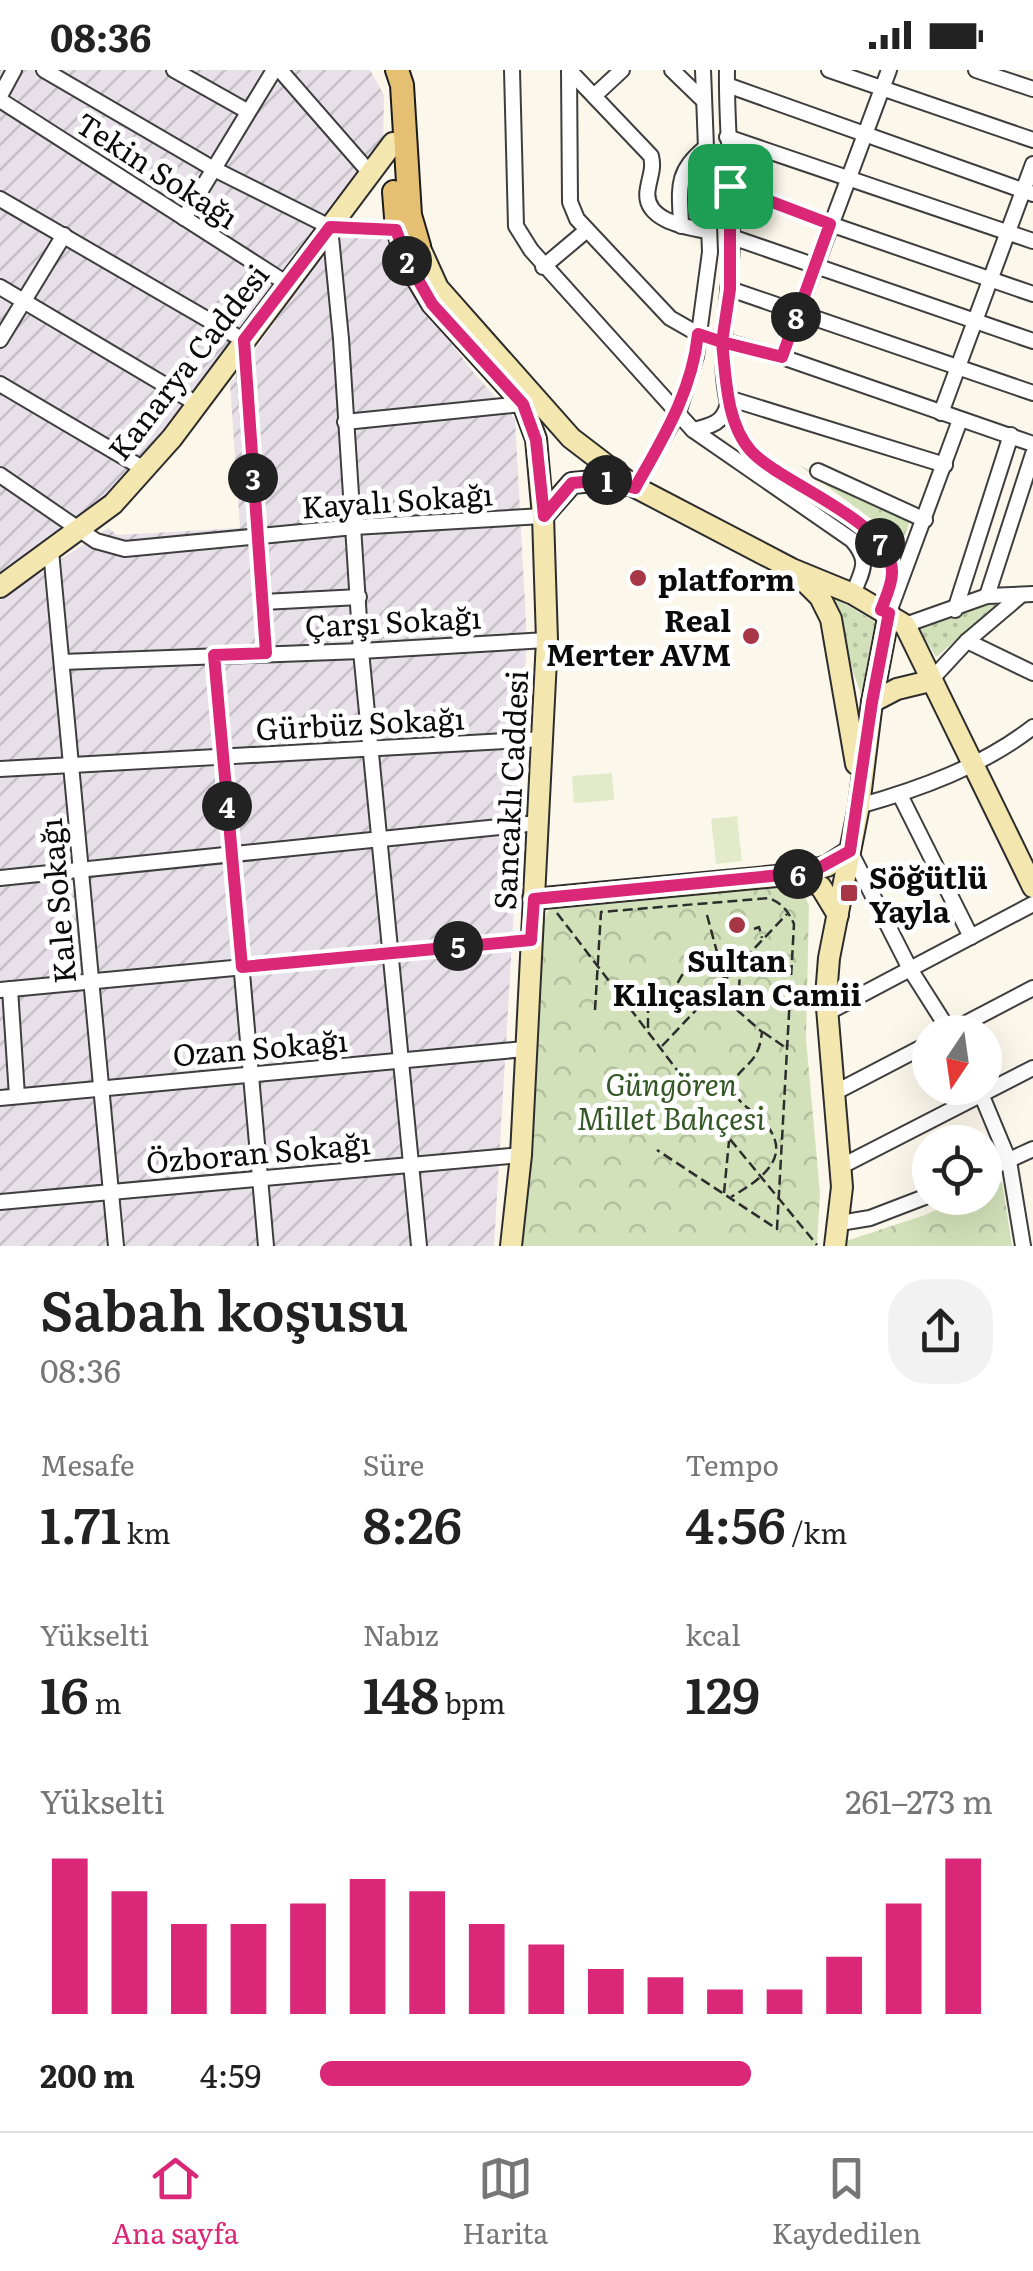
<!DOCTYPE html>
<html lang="tr">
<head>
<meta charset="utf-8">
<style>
	:root { --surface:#fff; --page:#f2f2f2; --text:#222; --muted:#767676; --line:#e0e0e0; --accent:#db2777 }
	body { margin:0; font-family:Literata,serif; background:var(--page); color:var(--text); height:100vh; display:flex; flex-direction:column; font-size:38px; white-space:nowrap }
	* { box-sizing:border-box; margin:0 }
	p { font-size:32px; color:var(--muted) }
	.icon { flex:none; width:55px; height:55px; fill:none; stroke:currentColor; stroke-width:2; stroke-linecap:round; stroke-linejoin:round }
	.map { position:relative; height:1176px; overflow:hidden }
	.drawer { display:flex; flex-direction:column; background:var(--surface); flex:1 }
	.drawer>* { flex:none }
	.needle { width:65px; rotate:193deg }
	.tools { position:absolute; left:912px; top:945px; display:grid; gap:20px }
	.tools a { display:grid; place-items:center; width:90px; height:90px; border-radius:50%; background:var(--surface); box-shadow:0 10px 40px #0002; font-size:50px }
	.pin { position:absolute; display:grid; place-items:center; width:85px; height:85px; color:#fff; margin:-42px; border-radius:20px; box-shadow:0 5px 15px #0006 }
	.km { position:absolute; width:50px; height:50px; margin:-25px; border-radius:50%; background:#222; color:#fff; font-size:28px; line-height:50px; text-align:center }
	.round { display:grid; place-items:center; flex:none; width:105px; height:105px; border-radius:40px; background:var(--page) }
	.overview { display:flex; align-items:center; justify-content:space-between; height:170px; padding:0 40px }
	h1 { font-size:55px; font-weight:600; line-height:75px }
	.stats { display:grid; grid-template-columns:repeat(3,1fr); gap:15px; height:170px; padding:10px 40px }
	.stats div { display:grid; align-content:center }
	.stats b { font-size:50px; font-weight:600 }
	.stats small { font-size:28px; font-weight:400 }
	.stats p { font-size:28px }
	.chart { height:280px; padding:20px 40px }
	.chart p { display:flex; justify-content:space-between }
	.chart svg { width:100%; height:180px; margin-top:10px; stroke:var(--accent); stroke-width:6 }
	ul { padding:0 40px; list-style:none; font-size:32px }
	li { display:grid; grid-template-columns:160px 120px 1fr; align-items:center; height:75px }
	li i { height:25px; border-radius:12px; background:var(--accent) }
	.status { display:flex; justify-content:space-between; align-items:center; height:70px; padding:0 50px; background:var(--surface); direction:ltr }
	.status svg { height:28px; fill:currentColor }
	.menu { display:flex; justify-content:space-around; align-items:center; height:140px; border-top:2px solid var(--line); background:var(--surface); font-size:28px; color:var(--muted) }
	.menu a { display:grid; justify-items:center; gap:5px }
	.menu .current { color:var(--accent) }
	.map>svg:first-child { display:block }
	.industrial { fill:url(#industrial-furrows) }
	.grass { fill:url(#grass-dots) }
	.park { fill:url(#park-crowns) }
	.pitch { fill:#e2eaca }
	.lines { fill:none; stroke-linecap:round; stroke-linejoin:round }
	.street-casing { stroke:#3e3e3e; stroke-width:18 }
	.secondary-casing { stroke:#2d2d2d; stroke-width:24 }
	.primary-casing { stroke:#1c1c1c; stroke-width:26 }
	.path { stroke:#2d2d2d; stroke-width:2.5; stroke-dasharray:10 5; stroke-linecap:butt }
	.street { stroke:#fff; stroke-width:14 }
	.secondary { stroke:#f4e6af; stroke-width:20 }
	.primary { stroke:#e5bf72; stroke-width:22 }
	.route-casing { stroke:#fff; stroke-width:20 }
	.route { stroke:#db2777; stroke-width:12 }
	.poi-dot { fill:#a73746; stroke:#fff; stroke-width:4 }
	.labels { text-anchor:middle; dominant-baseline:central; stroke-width:10; stroke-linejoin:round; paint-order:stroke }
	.street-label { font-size:30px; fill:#0b0b0b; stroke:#fff }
	.poi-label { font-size:30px; font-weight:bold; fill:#0b0b0b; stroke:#fff; text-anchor:start }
	.park-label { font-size:30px; font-style:italic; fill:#345825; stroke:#fff }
</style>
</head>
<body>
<div class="status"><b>08:36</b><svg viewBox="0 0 49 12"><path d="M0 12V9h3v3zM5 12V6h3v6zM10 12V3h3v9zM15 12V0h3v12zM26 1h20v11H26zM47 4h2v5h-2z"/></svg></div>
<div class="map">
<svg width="1033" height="1176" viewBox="0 0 1033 1176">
	<defs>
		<pattern id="industrial-furrows" width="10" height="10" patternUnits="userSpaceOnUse" patternTransform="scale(2.5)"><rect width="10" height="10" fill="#e7e0e9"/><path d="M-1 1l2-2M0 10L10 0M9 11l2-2" fill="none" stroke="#c5bfc6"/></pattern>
		<pattern id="grass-dots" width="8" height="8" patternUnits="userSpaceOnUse" patternTransform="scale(2.5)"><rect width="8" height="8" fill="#d2e1ba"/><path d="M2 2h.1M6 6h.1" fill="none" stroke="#b3c09f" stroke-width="1.8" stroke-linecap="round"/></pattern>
		<pattern id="park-crowns" width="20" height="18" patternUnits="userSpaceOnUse" patternTransform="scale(2.5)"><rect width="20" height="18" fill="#d2e1ba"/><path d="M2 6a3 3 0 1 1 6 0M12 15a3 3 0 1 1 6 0" fill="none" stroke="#b3c09f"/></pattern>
	</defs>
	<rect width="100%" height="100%" fill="#fcf7eb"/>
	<g class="industrial">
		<path d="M0,0H370L384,25L383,74L124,413L43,480L0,509Z"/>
		<path d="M338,164L392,168L413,222L473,302L515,349L526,553L525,652L494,1176H0V530L108,458L117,465L240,458L230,314Z"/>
	</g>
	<g class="grass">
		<path d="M819,519L876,552L861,624L837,557Z"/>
		<path d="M994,533L996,536L936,587L916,554Z"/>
	</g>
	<g class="park">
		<path d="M799,395L911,448L902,472Z"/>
		<path d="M787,814L802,819L809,836L806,969L820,1123L817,1176H523L539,863L548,841L558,834Z"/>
		<path d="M1002,1112L1012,1176H845L846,1171L922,1146L966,1128H985V1119Z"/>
	</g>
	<g class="pitch">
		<path d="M612,703L614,730L574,733L572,706Z"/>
		<path d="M737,746L742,791L716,794L711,749Z"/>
	</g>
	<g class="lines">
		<defs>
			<g id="street">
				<path d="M44,0L212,98L330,157L397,160"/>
				<path d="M174,0L247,41"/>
				<path d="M280,0L370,103"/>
				<path d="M512,0L516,156L531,180L693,360L852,470C871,492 862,500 853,524"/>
				<path d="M569,0L570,132L577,149L670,248L698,264L782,287L1033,374"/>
				<path d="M569,0L651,86C654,99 650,105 648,118C641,150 685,157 707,161"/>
				<path d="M672,0L702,29"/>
				<path d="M727,0C726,56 733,111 732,168C732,226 708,310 740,363C743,369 747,377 752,382C782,413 895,453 892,503C892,515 885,529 881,540"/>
				<path d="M829,0L1033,70"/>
				<path d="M976,0L1033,19"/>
				<path d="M727,15L1033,124"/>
				<path d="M0,26L14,0"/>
				<path d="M594,26L622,0"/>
				<path d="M0,30L286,213"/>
				<path d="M727,67L1033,171"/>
				<path d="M730,116L830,154L1033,224"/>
				<path d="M0,129L243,270L266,583"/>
				<path d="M184,148L274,0"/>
				<path d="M681,156C680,120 674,103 705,78"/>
				<path d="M330,157L341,269L361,581L419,1176"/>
				<path d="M732,167L1033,271"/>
				<path d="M543,197L587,160"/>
				<path d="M0,217L197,334"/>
				<path d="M730,219L1033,323"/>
				<path d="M0,270L64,165"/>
				<path d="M782,287L889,0"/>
				<path d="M0,314L144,399"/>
				<path d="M728,328L945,395"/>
				<path d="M941,343L1033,94"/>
				<path d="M345,352L523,334"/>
				<path d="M693,360C711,356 724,353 728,333"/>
				<path d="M818,401L925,450"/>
				<path d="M0,405L96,471L125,479L354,457L543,446"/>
				<path d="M635,417L678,343L696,286L710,182L703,0"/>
				<path d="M51,481L116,1176"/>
				<path d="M987,526L1033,384"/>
				<path d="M263,532L359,527"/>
				<path d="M955,540L1011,365"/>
				<path d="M889,542L960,350"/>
				<path d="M905,555L987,526L1033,524"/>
				<path d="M967,571L1033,603"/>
				<path d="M214,585L266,1176"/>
				<path d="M62,592L361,581L547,570"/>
				<path d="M930,611L967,571L1020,526"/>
				<path d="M0,699L543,669"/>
				<path d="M900,725L971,867"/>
				<path d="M859,736C920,719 983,696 1033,657"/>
				<path d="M850,781L910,899L950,962"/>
				<path d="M0,808L538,753"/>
				<path d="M10,919L17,1026"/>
				<path d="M0,920L531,870"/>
				<path d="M827,943L1033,834"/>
				<path d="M949,962L1033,918"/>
				<path d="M979,1019L1009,1091L1023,1176"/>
				<path d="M834,1023L930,973"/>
				<path d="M0,1028L525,979"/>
				<path d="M840,1097L1033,998"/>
				<path d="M985,1101L1033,1079"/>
				<path d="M0,1132L521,1085"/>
				<path d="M840,1153L870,1148L930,1125"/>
			</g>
			<g id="secondary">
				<path d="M397,160L407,192L432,234L523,334L536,369L543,446L547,570L521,1085L511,1176"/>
				<path d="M419,176L438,218L571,368L635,417L792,499L853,524L905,555L1033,817"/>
				<path d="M543,446L572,413L605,410L625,415"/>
				<path d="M799,506L820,527L831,549L856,694"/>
				<path d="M0,517L113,434L172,368L393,73"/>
				<path d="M872,632L897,619L930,611"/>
				<path d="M533,829L798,804"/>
				<path d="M838,845L821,817L798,804L827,796L850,781"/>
				<path d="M835,1176L842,1117L826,926L829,888L859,736L872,632L889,543"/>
			</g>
			<g id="primary">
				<path d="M397,0L402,15L410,145L419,176"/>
				<path d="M394,122L397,160"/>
			</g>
		</defs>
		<use href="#street" class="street-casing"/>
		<use href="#secondary" class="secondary-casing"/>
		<use href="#primary" class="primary-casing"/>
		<g class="path">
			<path d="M557,843L729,1068L817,1175"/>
			<path d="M707,845L724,908"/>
			<path d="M754,859L759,857L762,868"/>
			<path d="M741,876L744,888"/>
			<path d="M626,931L664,930C685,913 685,875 721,885C728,888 735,894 738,901C743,914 734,927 737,940L762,962C761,969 760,977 756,984C751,995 734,1003 734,1015C733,1032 752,1039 762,1050C797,1086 760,1110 731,1127"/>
			<path d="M595,940L601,842L769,828C783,834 788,841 794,854L777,1159L657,1080"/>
			<path d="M648,958V931"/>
			<path d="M763,962L786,978"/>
			<path d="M662,976L787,844"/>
			<path d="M724,1123L729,1071"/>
		</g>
		<use href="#street" class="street"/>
		<use href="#secondary" class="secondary"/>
		<use href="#primary" class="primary"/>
	</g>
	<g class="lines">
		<defs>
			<path id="route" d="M730,116V219L722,272L698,264C692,322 663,368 635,418L606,410L572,413L544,446L536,370L523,334L432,234L408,192L396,160L330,157L244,270L266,583L214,585L242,897L531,870L534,829L812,802L850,781L872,632L889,543L881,540C885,529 892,515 892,503C894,452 781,414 751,381C726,353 726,307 722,272L782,287L830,154L730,116"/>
		</defs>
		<use href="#route" class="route-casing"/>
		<use href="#route" class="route"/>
	</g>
	<g class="poi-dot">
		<circle cx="638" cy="508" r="10"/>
		<circle cx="751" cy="566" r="10"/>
		<rect x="839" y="813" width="20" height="20" rx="5"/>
		<circle cx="737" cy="855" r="10"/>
	</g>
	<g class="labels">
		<g class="street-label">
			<text transform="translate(158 99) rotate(33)">Tekin Sokağı</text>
			<text transform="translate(187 291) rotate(-52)">Kanarya Caddesi</text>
			<text transform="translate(397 429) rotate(-4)">Kayalı Sokağı</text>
			<text transform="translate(393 550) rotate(-3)">Çarşı Sokağı</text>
			<text transform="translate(360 652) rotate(-3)">Gürbüz Sokağı</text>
			<text transform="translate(509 720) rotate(-87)">Sancaklı Caddesi</text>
			<text transform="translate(56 831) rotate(-95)">Kale Sokağı</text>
			<text transform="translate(260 976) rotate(-5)">Ozan Sokağı</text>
			<text transform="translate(258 1081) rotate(-5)">Özboran Sokağı</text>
		</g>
		<g class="poi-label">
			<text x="658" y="508">platform</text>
			<text x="731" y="549" text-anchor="end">Real<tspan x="731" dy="34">Merter AVM</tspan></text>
			<text x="869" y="806">Söğütlü<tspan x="869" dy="34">Yayla</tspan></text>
			<text x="737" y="889" text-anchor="middle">Sultan<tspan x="737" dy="34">Kılıçaslan Camii</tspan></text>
		</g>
		<g class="park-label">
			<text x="671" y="1013">Güngören<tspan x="671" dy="34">Millet Bahçesi</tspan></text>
		</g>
	</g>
</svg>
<div class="tools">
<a><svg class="needle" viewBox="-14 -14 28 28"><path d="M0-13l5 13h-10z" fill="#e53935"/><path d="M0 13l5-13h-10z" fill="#767676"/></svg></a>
<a><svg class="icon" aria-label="locate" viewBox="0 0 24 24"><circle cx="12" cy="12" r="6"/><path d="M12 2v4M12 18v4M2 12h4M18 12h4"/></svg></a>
</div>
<div class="pin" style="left:730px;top:116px;background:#1e9e55"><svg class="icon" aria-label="arrive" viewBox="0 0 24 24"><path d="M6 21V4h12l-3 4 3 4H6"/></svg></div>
<b class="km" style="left:607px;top:410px">1</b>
<b class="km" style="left:407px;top:191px">2</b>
<b class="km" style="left:253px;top:408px">3</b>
<b class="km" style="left:227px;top:736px">4</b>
<b class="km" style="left:458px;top:876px">5</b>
<b class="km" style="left:798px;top:804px">6</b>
<b class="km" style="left:880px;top:473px">7</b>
<b class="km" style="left:796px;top:247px">8</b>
</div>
<section class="drawer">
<div class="overview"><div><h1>Sabah koşusu</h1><p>08:36</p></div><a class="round"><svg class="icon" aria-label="share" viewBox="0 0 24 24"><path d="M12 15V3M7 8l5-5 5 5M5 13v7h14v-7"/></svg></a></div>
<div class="stats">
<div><p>Mesafe</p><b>1.71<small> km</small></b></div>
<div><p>Süre</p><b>8:26</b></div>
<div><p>Tempo</p><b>4:56<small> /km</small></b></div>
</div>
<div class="stats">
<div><p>Yükselti</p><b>16<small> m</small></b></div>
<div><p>Nabız</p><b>148<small> bpm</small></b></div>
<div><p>kcal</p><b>129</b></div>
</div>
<div class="chart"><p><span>Yükselti</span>261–273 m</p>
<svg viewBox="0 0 160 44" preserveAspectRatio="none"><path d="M5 44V6M15 44V14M25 44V22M35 44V22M45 44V17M55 44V11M65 44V14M75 44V22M85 44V27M95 44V33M105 44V35M115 44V38M125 44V38M135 44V30M145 44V17M155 44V6"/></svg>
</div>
<ul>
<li><b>200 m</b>4:59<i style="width:64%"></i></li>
</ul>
</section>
<nav class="menu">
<a class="current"><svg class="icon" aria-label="home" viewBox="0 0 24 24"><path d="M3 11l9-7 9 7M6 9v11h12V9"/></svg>Ana sayfa</a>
<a><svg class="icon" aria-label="map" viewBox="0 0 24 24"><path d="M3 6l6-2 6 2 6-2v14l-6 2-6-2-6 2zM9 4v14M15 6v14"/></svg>Harita</a>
<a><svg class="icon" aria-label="saved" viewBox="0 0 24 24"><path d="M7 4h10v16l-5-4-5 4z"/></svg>Kaydedilen</a>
</nav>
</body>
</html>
